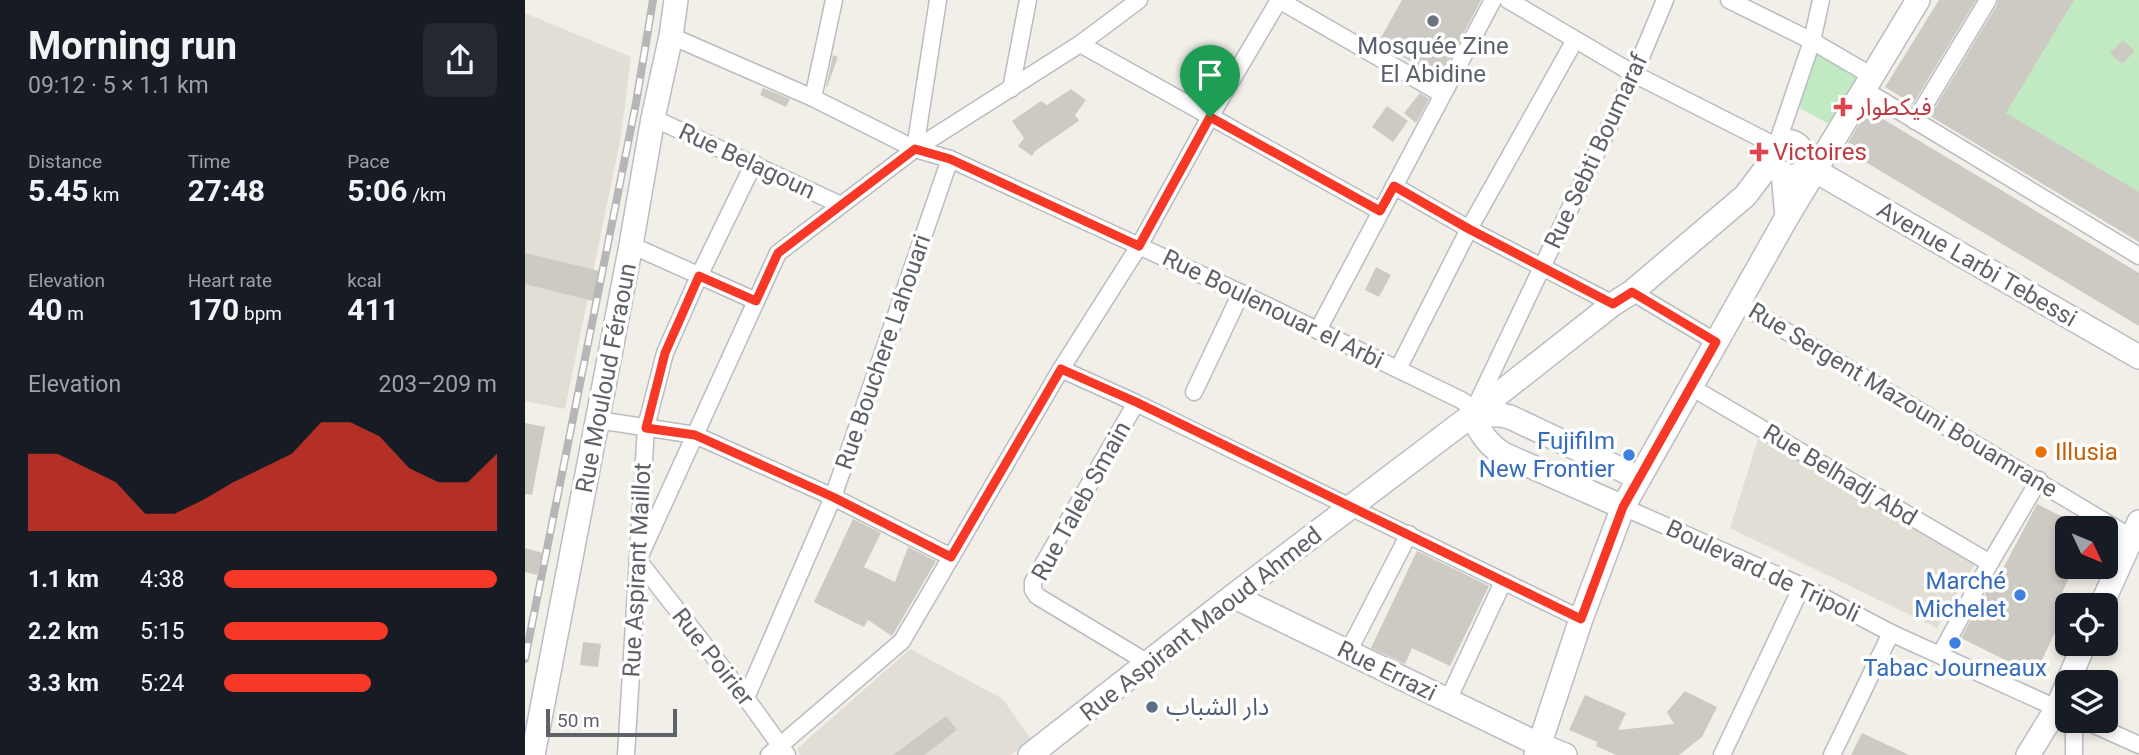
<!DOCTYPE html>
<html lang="en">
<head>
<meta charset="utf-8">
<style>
	:root { --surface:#171b24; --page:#242831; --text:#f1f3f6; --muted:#9ea1a6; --accent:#f73827 }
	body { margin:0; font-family:Roboto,"Noto Sans Arabic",sans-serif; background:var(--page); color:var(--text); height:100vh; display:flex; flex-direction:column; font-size:26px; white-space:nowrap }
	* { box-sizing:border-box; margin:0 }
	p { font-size:23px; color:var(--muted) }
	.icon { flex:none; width:38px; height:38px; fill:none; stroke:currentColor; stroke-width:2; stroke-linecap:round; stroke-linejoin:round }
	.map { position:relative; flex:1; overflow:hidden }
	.side { display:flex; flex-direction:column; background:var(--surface); width:525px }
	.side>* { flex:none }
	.needle { width:46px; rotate:134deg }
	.controls { position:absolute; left:1530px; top:516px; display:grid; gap:14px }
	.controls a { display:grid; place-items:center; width:63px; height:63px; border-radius:10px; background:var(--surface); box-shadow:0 4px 10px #0003; font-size:35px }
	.scale { position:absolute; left:21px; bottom:18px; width:131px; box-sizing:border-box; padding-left:7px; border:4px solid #5e6268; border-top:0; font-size:19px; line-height:24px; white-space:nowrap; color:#5e6268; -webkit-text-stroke:5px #fff; paint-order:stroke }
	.pin { position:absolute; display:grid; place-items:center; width:60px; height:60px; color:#fff; margin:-72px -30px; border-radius:50% 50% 50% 0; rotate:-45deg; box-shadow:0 0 7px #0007 }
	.pin .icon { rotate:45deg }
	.round { display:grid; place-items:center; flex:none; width:74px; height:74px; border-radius:10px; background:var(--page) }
	.overview { display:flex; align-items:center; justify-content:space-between; height:119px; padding:0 28px }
	h1 { font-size:38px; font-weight:700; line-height:52px }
	.stats { display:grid; grid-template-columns:repeat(3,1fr); gap:10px; height:119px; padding:7px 28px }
	.stats div { display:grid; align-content:center }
	.stats b { font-size:30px; font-weight:700 }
	.stats small { font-size:19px; font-weight:400 }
	.stats p { font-size:19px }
	.chart { height:196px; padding:14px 28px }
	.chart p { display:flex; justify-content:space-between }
	.chart svg { width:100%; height:126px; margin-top:7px; fill:var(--accent); opacity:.7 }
	ul { padding:0 28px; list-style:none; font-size:23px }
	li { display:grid; grid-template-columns:112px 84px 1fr; align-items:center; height:52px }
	li i { height:18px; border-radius:9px; background:var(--accent) }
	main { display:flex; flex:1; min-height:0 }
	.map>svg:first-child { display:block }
	.education { fill:#e2ded5 }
	.green { fill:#c2eac2 }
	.building { fill:#cdcac4 }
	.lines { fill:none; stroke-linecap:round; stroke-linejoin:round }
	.street-casing { stroke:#b9bcc1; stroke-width:19 }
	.secondary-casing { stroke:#babdc3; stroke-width:26 }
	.street { stroke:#fff; stroke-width:16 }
	.secondary { stroke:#fff; stroke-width:23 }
	.rail-casing { stroke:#b6b6b8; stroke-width:8 }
	.rail { stroke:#fff; stroke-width:5; stroke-dasharray:16; stroke-linecap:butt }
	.route-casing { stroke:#fff; stroke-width:14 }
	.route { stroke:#f73827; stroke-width:9 }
	.worship-dot { fill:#6b7280; stroke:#fff; stroke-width:2.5 }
	.health-dot { fill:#e0444e; stroke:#fff; stroke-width:2.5 }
	.food-dot { fill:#e8710a; stroke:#fff; stroke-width:2.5 }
	.shop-dot { fill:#3f7fe0; stroke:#fff; stroke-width:2.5 }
	.service-dot { fill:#5c6f8a; stroke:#fff; stroke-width:2.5 }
	.labels { text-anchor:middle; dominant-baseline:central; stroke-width:7; stroke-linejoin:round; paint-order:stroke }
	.worship-label { font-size:24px; fill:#5b616d; stroke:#fff }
	.health-label { font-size:24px; fill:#be3a42; stroke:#fff; text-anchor:start }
	.street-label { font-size:24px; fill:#5e6268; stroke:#fff }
	.shop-label { font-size:24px; fill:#366cbe; stroke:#fff; text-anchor:end }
	.food-label { font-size:24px; fill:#c56008; stroke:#fff; text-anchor:start }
	.service-label { font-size:24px; fill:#4e5e75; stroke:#fff; text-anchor:start }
</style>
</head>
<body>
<main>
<section class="side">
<div class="overview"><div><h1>Morning run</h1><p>09:12 · 5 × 1.1 km</p></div><a class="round"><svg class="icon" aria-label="share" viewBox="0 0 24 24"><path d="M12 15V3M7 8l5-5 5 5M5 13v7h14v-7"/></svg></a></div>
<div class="stats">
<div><p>Distance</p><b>5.45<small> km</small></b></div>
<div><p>Time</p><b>27:48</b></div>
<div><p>Pace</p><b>5:06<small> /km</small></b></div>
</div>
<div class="stats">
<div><p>Elevation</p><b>40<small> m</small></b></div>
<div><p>Heart rate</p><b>170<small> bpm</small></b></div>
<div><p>kcal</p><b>411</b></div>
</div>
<div class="chart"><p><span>Elevation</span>203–209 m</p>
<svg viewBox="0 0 160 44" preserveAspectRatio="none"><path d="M0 44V17L10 17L20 22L30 27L40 38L50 38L60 33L70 27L80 22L90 17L100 6L110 6L120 11L130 22L140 27L150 27L160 17V44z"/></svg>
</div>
<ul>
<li><b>1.1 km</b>4:38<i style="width:100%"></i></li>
<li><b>2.2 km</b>5:15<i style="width:60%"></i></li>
<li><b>3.3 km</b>5:24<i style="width:54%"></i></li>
</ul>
</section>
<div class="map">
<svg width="1614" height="755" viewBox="0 0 1614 755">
	<rect width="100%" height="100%" fill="#f1efe7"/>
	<g class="education">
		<path d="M0,13L106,57L96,136L40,409L0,401Z"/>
		<path d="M1235,433L1451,562L1412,628L1205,528Z"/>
		<path d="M385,649L478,699L507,741L485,755H275L272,749Z"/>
	</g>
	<g class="green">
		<path d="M1545,0H1614V197L1475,114Z"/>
		<path d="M1292,53L1336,76L1306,125L1271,106Z"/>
	</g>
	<g class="building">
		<path d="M877,0H956L915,78L853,43Z"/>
		<path d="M1414,0H1451L1388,104L1360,87Z"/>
		<path d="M1473,0H1549L1481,113L1614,192V242L1405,116L1472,5Z"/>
		<path d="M1598,40L1610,51L1597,64L1585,53Z"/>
		<path d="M308,55L313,57L302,87H301Z"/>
		<path d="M238,88L265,99L261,107L235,95Z"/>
		<path d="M546,89L561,100L550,115L554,121L510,151L507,156L493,146L499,138L487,121L516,101L522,105Z"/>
		<path d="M895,93L904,99L891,123L879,113Z"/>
		<path d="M862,106L883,121L868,142L847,127Z"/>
		<path d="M1343,110L1614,273V326L1319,149Z"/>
		<path d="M0,253L75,271L68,301L0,284Z"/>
		<path d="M851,267L866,275L854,297L840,290Z"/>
		<path d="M0,423L20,427L7,495L0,494Z"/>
		<path d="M1512,504L1542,519V567H1549L1530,608L1539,613L1510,675L1436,638L1468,580L1471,582Z"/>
		<path d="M328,519L356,533L339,567L370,582L383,547L411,561L367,636L343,620L339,627L289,602Z"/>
		<path d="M0,548L18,553L12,575L0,572Z"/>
		<path d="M892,551L964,586L925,666L887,648L880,664L846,648Z"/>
		<path d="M58,642L76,644L73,667L55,665Z"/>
		<path d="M1160,691L1192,707L1177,737L1154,755H1091L1071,746L1072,742L1044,730L1060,695L1101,713L1093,730L1149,724L1142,712Z"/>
		<path d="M421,716L432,730L399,755H368Z"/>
		<path d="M1337,733L1384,755H1326Z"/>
	</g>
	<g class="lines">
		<defs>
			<g id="street">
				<path d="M754,0L917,94"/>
				<path d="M983,0L1109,74L1249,145"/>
				<path d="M1204,0L1287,41L1347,76"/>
				<path d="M146,36L288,98L390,149L425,159L716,293L936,400L942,404L947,415"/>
				<path d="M555,44L855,211"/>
				<path d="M486,89L503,0"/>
				<path d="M1338,89L1614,256"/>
				<path d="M288,98L309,0"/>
				<path d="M128,118L316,205"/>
				<path d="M1390,121L1463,0"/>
				<circle cx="1263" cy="156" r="18"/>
				<path d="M1253,141L1287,41L1296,0"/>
				<path d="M390,149L413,0"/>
				<path d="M869,186L944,229L1088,304"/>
				<path d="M106,245L231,301"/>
				<path d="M1107,292L1191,342"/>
				<path d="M1214,303L1614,542"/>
				<path d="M793,330L968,0"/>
				<path d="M536,369L611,403L1056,619"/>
				<path d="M873,369L944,229L1050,40"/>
				<path d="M1166,387L1465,563"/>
				<path d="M669,392L716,293"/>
				<path d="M611,403L508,582V590L512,596L623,663"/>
				<path d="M949,410L1109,74L1140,0"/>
				<path d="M73,420L170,435L308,497L426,557"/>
				<path d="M1098,507L1277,586L1366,633L1540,712"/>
				<path d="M113,560L253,253L390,149L555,44L614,0"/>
				<path d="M113,560L221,698L262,755"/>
				<path d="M823,652L884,534"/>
				<path d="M1415,655L1465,563L1514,480"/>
				<path d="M221,698L308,497L425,159"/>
				<path d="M923,700L978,582"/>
				<path d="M1549,721V755"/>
				<path d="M1561,721L1614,745"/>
				<path d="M101,755L121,427L140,353L174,276L229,163"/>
				<path d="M244,755L377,641L536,369L614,246L685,117L754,0"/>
				<path d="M1197,755L1277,586"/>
				<path d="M1307,755L1366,633"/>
			</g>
			<g id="secondary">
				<path d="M1289,170L1614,357"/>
				<path d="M1258,173L1262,217"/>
				<path d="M947,415C955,432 962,444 978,454L1098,507"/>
				<path d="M947,415H976L985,417L1114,478"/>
				<path d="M708,596L1015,745L1040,755"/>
				<path d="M1576,606L1614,522"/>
				<path d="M1543,682L1559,644"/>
				<path d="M8,755L106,245L128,118L146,36L151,0"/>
				<path d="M505,755L708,596L947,415L1088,304L1107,292L1220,196L1246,162"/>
				<path d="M1011,755L1056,619L1098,507L1262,217L1393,0"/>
				<path d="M1503,755L1532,708L1542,685"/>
			</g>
		</defs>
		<use href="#street" class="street-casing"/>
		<use href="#secondary" class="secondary-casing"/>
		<use href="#street" class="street"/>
		<use href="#secondary" class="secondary"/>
		<defs>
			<path id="rail" d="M0,659L111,103L128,0"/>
		</defs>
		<use href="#rail" class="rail-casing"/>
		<use href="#rail" class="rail"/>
	</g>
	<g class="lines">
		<defs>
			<path id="route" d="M685,117L855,211L869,186L944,229L1088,304L1107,292L1191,342L1098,507L1056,619L611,402L536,369L426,557L308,497L170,435L121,428L140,353L174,276L231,301L253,253L390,149L425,159L614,246Z"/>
		</defs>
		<use href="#route" class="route-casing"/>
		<use href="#route" class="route"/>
	</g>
	<circle class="worship-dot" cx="908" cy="21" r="7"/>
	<g class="health-dot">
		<path d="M1314.5 96.5h7v7h7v7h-7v7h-7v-7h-7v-7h7z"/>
		<path d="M1230.5 141.5h7v7h7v7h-7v7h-7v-7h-7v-7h7z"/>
	</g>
	<circle class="food-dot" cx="1516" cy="452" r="7"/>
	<g class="shop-dot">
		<circle cx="1104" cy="455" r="7"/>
		<circle cx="1495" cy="595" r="7"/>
		<circle cx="1430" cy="643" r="7"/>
	</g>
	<circle class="service-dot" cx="627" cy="707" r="7"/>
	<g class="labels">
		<g class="worship-label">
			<text x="908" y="46">Mosquée Zine<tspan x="908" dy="28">El Abidine</tspan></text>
		</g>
		<g class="health-label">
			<text x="1332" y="107">فيكطوار</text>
			<text x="1248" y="152">Victoires</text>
		</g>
		<g class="street-label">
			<text transform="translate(1071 151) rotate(-65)">Rue Sebti Boumaraf</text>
			<text transform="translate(222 161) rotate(25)">Rue Belagoun</text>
			<text transform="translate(1452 264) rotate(30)">Avenue Larbi Tebessi</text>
			<text transform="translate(748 309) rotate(26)">Rue Boulenouar el Arbi</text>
			<text transform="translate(358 352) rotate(-71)">Rue Bouchere Lahouari</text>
			<text transform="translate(81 378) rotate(-79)">Rue Mouloud Féraoun</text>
			<text transform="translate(1378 400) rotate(31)">Rue Sergent Mazouni Bouamrane</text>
			<text transform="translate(1315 475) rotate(31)">Rue Belhadj Abd</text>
			<text transform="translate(556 501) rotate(-61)">Rue Taleb Smain</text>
			<text transform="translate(112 570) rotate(-87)">Rue Aspirant Maillot</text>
			<text transform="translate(1238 571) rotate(25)">Boulevard de Tripoli</text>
			<text transform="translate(676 624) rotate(-38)">Rue Aspirant Maoud Ahmed</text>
			<text transform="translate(188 657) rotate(52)">Rue Poirier</text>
			<text transform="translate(862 671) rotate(26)">Rue Errazi</text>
		</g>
		<g class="shop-label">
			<text x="1090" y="441">Fujifilm<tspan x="1090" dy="28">New Frontier</tspan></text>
			<text x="1481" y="581">Marché<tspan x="1481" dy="28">Michelet</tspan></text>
			<text x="1430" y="668" text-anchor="middle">Tabac Journeaux</text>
		</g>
		<g class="food-label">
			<text x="1530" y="452">Illusia</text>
		</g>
		<g class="service-label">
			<text x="641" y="707">دار الشباب</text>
		</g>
	</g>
</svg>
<div class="controls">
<a><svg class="needle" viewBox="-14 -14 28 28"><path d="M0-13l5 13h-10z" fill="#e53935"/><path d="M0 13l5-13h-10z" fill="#9ea1a6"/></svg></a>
<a><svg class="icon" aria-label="locate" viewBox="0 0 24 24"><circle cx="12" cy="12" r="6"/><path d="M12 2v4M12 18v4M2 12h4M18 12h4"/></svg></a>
<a><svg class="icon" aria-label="layers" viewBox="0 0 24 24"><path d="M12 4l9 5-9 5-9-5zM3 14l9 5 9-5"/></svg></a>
</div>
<div class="scale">50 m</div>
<div class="pin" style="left:685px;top:117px;background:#1e9e55"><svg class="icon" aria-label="arrive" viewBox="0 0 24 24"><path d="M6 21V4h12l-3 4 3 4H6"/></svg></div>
</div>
</main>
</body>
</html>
